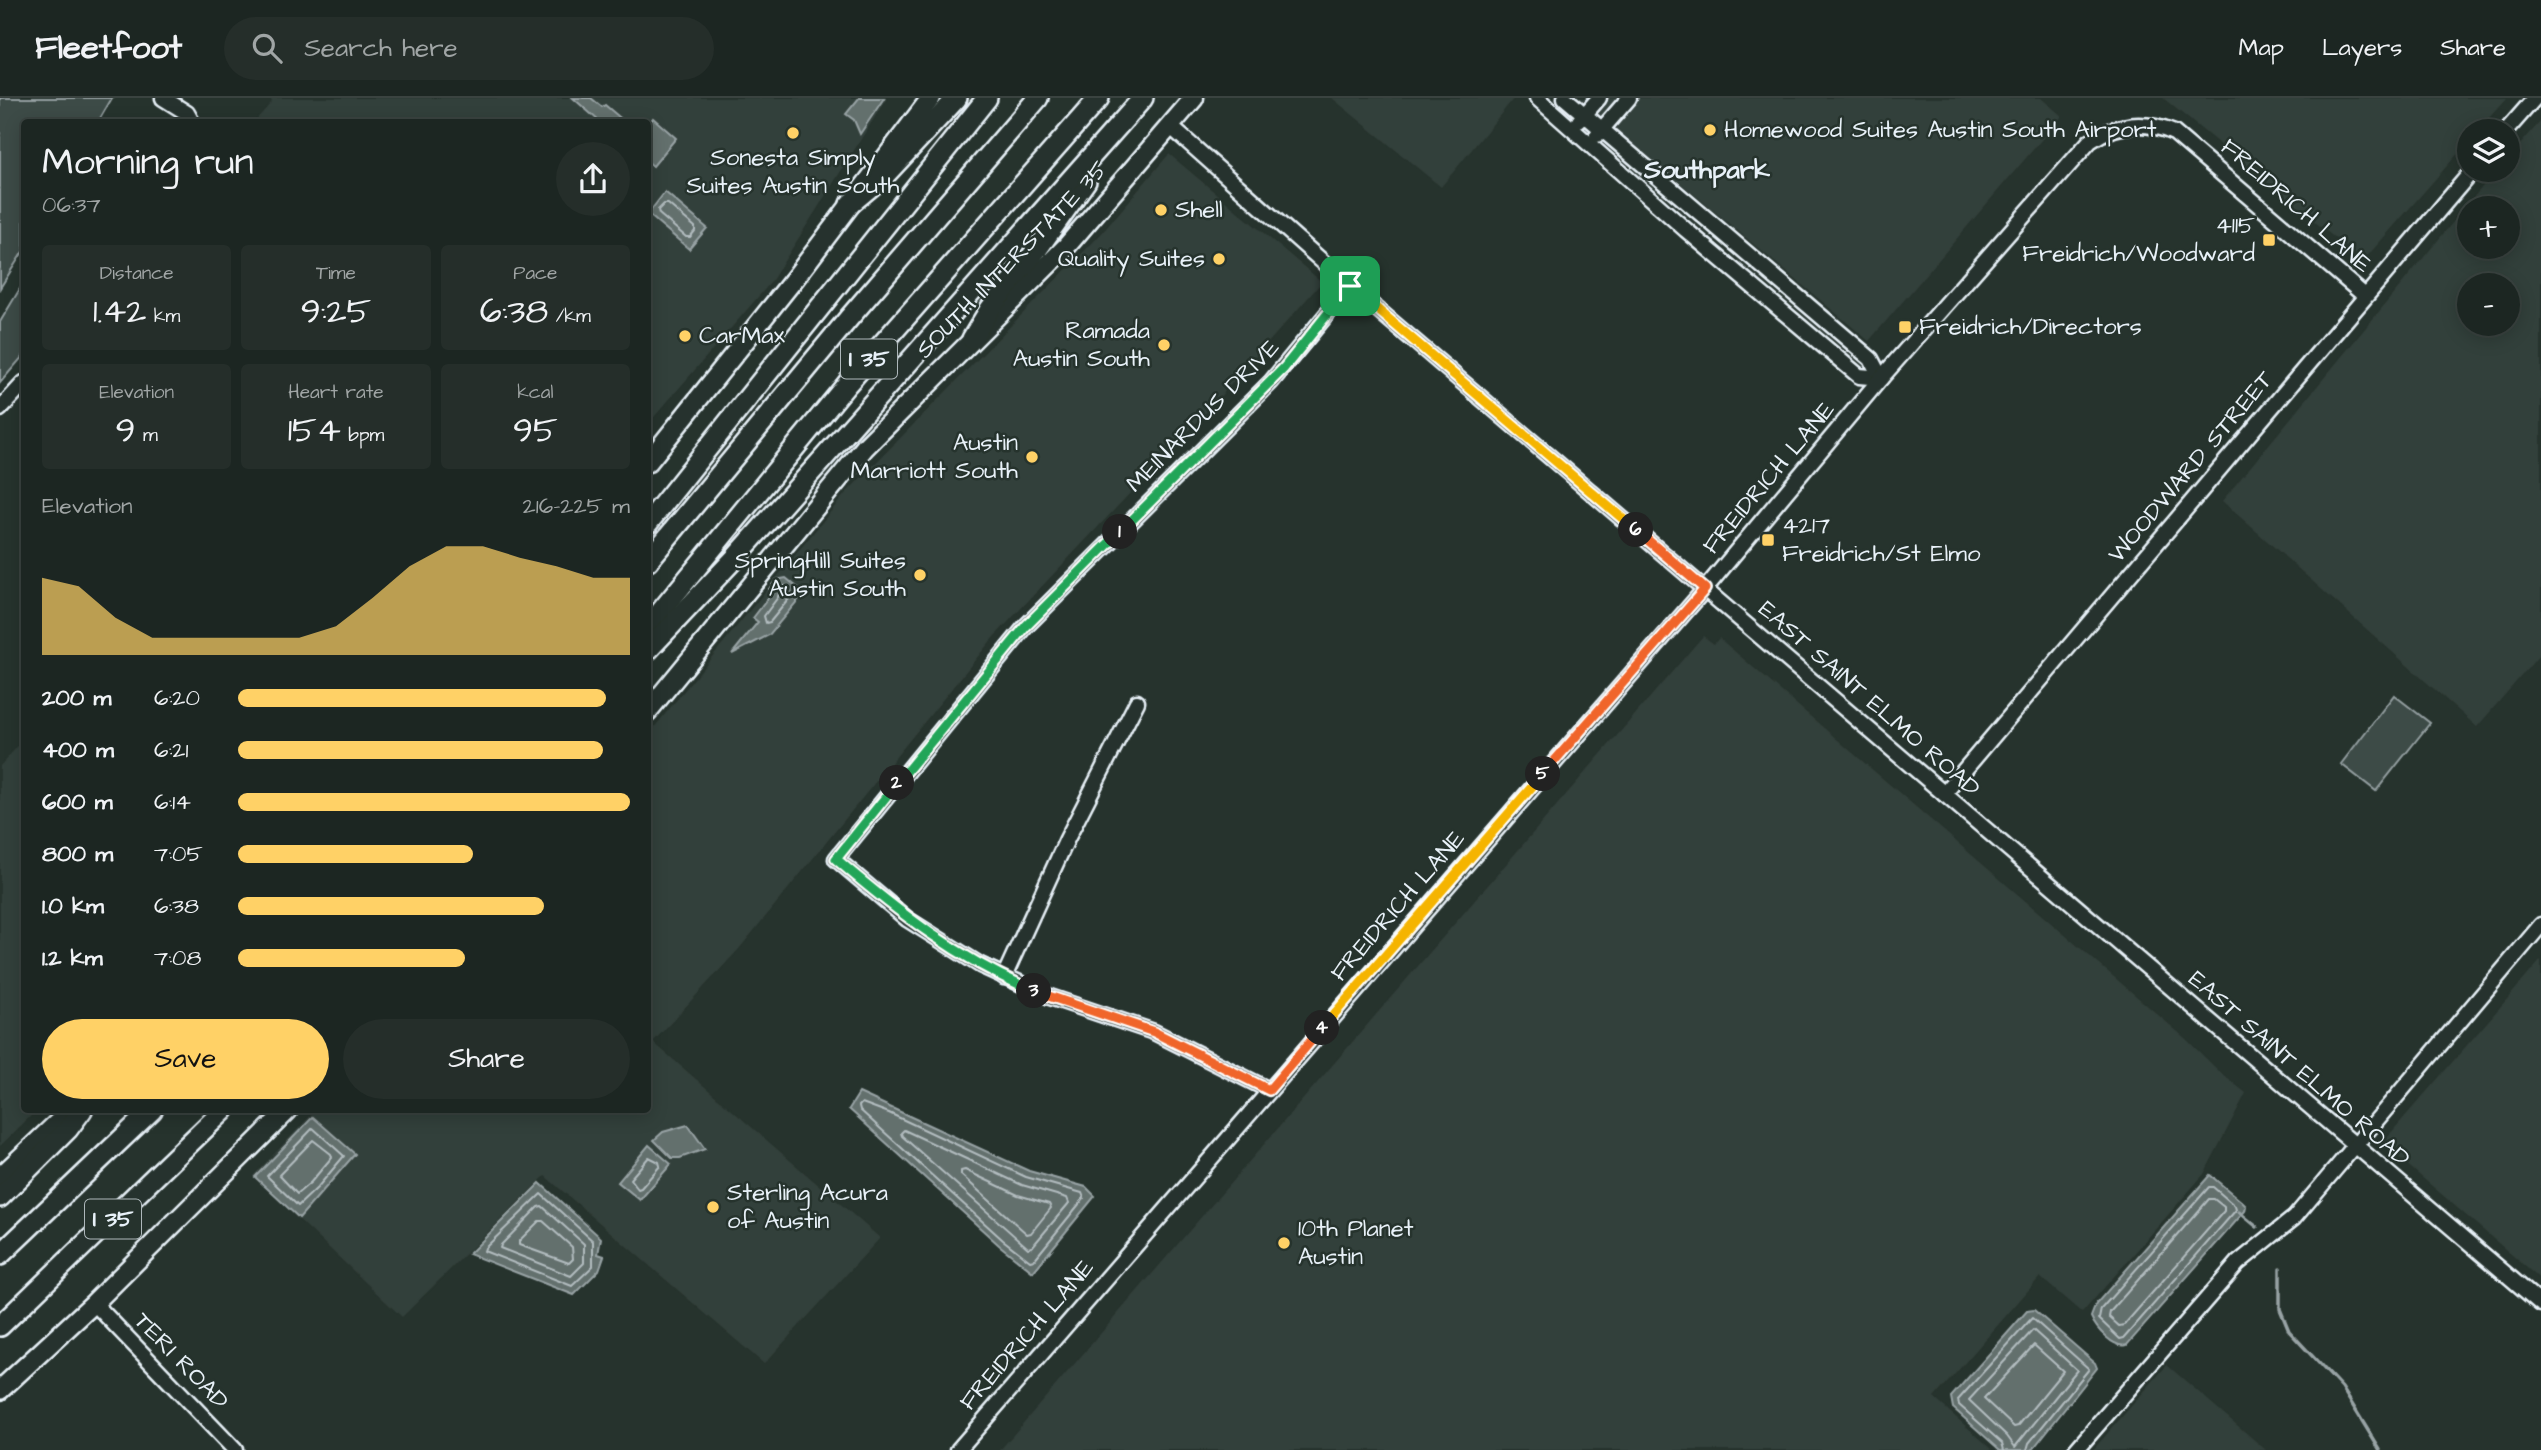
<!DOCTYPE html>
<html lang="en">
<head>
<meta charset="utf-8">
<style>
	:root { --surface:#1c2622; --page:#252e2a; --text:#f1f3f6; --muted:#a0a5a5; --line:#3a4340; --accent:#ffd166 }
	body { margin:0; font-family:"Architects Daughter",sans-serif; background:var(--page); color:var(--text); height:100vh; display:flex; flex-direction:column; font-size:26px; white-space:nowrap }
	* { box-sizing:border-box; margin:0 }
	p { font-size:23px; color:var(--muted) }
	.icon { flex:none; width:38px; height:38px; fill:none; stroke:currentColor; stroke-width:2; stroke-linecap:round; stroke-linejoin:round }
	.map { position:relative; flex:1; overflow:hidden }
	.drawer { position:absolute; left:21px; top:21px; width:630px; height:994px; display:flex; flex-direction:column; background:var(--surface); border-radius:7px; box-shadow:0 4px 18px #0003,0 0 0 2px var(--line) }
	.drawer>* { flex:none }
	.controls { position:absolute; left:2457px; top:21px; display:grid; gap:14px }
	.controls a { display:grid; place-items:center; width:63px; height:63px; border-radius:50%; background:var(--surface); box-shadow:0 4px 18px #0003,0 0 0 2px var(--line); font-size:35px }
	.pin { position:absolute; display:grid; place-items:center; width:60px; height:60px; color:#fff; margin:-30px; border-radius:14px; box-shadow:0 4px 10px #0006 }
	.km { position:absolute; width:35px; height:35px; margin:-18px; border-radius:50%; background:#222; color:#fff; font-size:19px; line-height:35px; text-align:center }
	.round { display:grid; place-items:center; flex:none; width:74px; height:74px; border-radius:37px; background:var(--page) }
	.summary { display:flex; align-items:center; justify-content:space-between; height:119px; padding:0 21px }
	h1 { font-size:38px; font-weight:600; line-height:52px }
	.stats { display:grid; grid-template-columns:repeat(3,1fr); gap:10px; height:119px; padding:7px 21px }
	.stats div { display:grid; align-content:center; border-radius:7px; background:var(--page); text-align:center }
	.stats b { font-size:35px; font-weight:600 }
	.stats small { font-size:19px; font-weight:400 }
	.stats p { font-size:19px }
	.chart { height:196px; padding:14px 21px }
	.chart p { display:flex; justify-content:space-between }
	.chart svg { width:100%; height:126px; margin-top:7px; fill:var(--accent); opacity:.7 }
	.button { display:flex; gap:14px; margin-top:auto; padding:14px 21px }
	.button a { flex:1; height:80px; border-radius:42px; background:var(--accent); color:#111; font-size:28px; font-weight:600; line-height:80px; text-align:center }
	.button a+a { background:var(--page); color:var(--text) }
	ul { padding:0 21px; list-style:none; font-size:23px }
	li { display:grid; grid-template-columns:112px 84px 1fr; align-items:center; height:52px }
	li i { height:18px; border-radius:9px; background:var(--accent) }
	header { display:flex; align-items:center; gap:42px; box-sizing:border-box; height:98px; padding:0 35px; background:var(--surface); border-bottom:2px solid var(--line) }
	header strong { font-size:33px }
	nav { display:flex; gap:38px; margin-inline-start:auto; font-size:24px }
	.search { width:490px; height:63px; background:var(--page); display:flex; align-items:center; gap:18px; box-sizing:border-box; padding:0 24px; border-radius:38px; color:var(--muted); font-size:26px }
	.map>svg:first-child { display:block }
	.built { fill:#333f3a; fill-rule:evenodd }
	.green { fill:#3e4b47; stroke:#939ea0; stroke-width:2 }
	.water { fill:#636f6d; stroke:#98a3a5; stroke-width:2 }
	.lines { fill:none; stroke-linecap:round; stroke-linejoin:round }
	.shore { stroke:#b3bdc0; stroke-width:2 }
	.stream { stroke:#98a3a5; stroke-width:3.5 }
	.minor-casing { stroke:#e8f1f8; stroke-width:19 }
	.major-casing { stroke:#e8f1f8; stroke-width:23 }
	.highway-casing { stroke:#e8f1f8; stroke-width:24 }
	.minor { stroke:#26332d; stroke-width:14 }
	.major { stroke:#26332d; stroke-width:18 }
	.highway { stroke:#26332d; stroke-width:19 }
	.split-1-casing { stroke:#fff; stroke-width:14 }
	.split-2-casing { stroke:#fff; stroke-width:14 }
	.split-3-casing { stroke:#fff; stroke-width:14 }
	.split-4-casing { stroke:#fff; stroke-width:14 }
	.split-5-casing { stroke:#fff; stroke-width:14 }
	.split-6-casing { stroke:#fff; stroke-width:14 }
	.split-7-casing { stroke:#fff; stroke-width:14 }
	.split-1 { stroke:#22a559; stroke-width:9 }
	.split-2 { stroke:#22a559; stroke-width:9 }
	.split-3 { stroke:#22a559; stroke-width:9 }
	.split-4 { stroke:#f0652b; stroke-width:9 }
	.split-5 { stroke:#f5b400; stroke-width:9 }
	.split-6 { stroke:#f0652b; stroke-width:9 }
	.split-7 { stroke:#f5b400; stroke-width:9 }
	.poi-dot { fill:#ffd166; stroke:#26332d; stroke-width:2.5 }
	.labels { text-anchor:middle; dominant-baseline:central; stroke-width:5; stroke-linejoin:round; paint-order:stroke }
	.shield { fill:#26332d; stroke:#aeb8bb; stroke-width:2 }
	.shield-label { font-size:23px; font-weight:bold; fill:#e8f1f8 }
	.poi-label { font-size:24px; fill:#e8f1f8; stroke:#26332d; text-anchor:start }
	.street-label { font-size:24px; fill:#e8f1f8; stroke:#26332d }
	.neighbourhood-label { font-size:26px; font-weight:bold; fill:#e8f1f8; stroke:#26332d }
</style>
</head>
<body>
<header>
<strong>Fleetfoot</strong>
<div class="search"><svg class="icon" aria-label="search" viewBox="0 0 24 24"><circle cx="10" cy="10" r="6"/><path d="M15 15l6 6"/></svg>Search here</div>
<nav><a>Map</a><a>Layers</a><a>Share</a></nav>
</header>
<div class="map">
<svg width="2541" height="1352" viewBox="0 0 2541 1352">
	<rect width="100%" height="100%" fill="#26332d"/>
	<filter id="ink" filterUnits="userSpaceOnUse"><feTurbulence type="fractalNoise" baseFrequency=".0143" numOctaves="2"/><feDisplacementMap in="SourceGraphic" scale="14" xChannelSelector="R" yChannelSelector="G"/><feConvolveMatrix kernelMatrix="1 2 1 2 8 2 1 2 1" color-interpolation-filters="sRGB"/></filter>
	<g filter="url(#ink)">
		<g class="built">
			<path d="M270,0H887L771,184L648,326V24H254L272,4Z"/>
			<path d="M1332,0H1514L1441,89Z"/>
			<path d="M1579,0H2041L2062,18L1869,243Z"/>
			<path d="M2163,0H2507L2477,33H2469V43L2363,163Z"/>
			<path d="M2541,23V555L2477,629L2222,403L2487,83L2497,72H2508V60ZM2469,110H2508V149H2469ZM2469,187H2508V226H2469Z"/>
			<path d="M1169,56L1322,184L1202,319L993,540L739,851L653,944L880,1140L764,1266L545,1078L402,1219L253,1078L316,1012H648V637L845,396L1101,136Z"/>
			<path d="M1703,538L1714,546L1719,540L2185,940L2222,976L2246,995L2204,1076L2082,1215L2040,1179L1934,1300L1993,1352H1000Z"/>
			<path d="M24,641V1012H37L0,1048V668Z"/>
			<path d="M2541,862V1182L2382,1045Z"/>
			<path d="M2167,1267L2266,1352H2093Z"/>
		</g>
		<g class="green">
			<path d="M0,0H112L98,24H24V152L0,190Z"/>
			<path d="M24,184V257L0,285V224Z"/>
			<path d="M2394,597L2430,625L2376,693L2341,666Z"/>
		</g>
		<g class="water">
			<path d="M573,0H591L602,9L605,7L625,24H600Z"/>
			<path d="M859,0H884L860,36L854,22L846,16Z"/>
			<path d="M653,20L676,40L653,68L648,64V27Z"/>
			<path d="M665,94L707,130L689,151L648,116Z"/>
			<path d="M786,480L804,495L769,537L732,556L758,524L753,520L772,495L769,491L776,482Z"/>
			<path d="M859,995L1029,1073L1086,1089L1095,1098L1033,1174L999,1147L849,1011Z"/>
			<path d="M313,1019L355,1056L299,1120L255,1079Z"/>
			<path d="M688,1027L705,1051L680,1060H672L654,1042L663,1034Z"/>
			<path d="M649,1047L671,1066L640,1102L618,1084Z"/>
			<path d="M2210,1077L2242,1104L2246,1108L2245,1113L2127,1247C2114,1251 2096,1231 2091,1219L2096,1206Z"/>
			<path d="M540,1085L601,1140L598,1156L604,1158L599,1172L574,1197L469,1156Z"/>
			<path d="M2034,1212L2095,1265L2097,1270L2032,1352H2000L1953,1310L1951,1299L2027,1213Z"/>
		</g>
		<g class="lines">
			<g class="shore">
				<path d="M664,106H668L695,129V133L690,139H686L659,116L658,112Z"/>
				<path d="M781,488H785L792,497L770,524L766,525L764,518L778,499Z"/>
				<path d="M862,1005L889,1015L1026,1079L1082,1095L1084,1100L1034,1162L1030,1163L1003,1142L860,1012L859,1008Z"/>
				<path d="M313,1030L344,1058L317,1090L298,1108L267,1078Z"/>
				<path d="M904,1032L1022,1087L1067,1100L1069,1105L1032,1149L1028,1150L902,1038L901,1035Z"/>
				<path d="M313,1042L331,1056L332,1059L311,1084L297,1096L279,1077Z"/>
				<path d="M649,1059L659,1064L660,1068L641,1090L638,1091L630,1081Z"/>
				<path d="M965,1072L1018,1097L1049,1106L1051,1110L1031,1135L1027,1136L961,1077V1073Z"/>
				<path d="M2209,1089H2213L2235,1108L2236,1112L2124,1240L2120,1241L2099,1221L2101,1211Z"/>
				<path d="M541,1096L593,1143V1168L572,1188L484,1153L485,1150Z"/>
				<path d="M2209,1101H2214L2224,1109V1113L2124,1227L2119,1228L2109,1219L2110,1214Z"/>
				<path d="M542,1108L584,1146V1165L571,1178L500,1150L501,1147L538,1109Z"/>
				<path d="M539,1123H543L572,1149L573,1161L569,1165L519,1147V1143Z"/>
				<path d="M2033,1232L2077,1272L2015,1349L2007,1338L1969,1302Z"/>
				<path d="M2034,1247L2063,1273L2018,1328L2014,1329L1984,1301Z"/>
				<path d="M2004,1352L2002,1345L1959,1307L1958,1302L2032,1220L2089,1271L2029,1345L2027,1352"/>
			</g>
			<g class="stream">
				<path d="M2239,1114L2257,1129"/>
				<path d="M2280,1170V1211L2289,1233L2342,1290L2380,1352"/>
			</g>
			<defs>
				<g id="minor">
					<path d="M163,0L187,15L192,24"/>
					<path d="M1537,0L1686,132L1859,278L1881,280"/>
					<path d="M1565,0L1871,261L1881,280"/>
					<path d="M1579,23L1599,0"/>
					<path d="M1170,28L1350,188L2541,1206"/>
					<path d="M2506,33L2535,0"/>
					<path d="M1597,37L1629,0"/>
					<path d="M0,311L24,285"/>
					<path d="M1944,696L2473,72"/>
					<path d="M1004,879L1067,741L1137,604"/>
					<path d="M1269,992L1154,934L1050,899L980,867L907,821L836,761L1026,528L1271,284L1350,188"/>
					<path d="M94,1205L235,1352"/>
					<path d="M958,1352L1705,491L1881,280L2090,43C2116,25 2145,22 2174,35L2365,198"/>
					<path d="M2076,1352L2238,1165L2294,1120L2541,827"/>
				</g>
				<g id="major">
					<path d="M648,364L795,180L931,0"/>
					<path d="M648,613L865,349L1065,150L1194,0"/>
					<path d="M0,1079L71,1012"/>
					<path d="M0,1292L94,1205L288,1012"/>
				</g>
				<g id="highway">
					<path d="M850,106L886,76L957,0"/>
					<path d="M972,241L990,211L1039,149L1086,83"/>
					<path d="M648,425L987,0"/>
					<path d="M648,463L849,220L1038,0"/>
					<path d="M648,529L847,286L1099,0"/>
					<path d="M648,552L735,460L1143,0"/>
					<path d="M0,1099L68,1031L82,1012"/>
					<path d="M0,1157L152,1012"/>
					<path d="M0,1228L224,1012"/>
				</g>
			</defs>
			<use href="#minor" class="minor-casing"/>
			<use href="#major" class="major-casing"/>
			<use href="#highway" class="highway-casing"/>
			<use href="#minor" class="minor"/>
			<use href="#major" class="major"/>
			<use href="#highway" class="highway"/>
		</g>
	</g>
	<g class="lines" filter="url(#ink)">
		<defs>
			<path id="split-1" d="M1120,434L1284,270L1350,188"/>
			<path id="split-2" d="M897,685L1026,528L1120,434"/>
			<path id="split-3" d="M897,685L836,761C899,815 957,860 1034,893"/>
			<path id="split-4" d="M1034,893L1154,934L1269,992L1322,930"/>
			<path id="split-5" d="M1322,930L1543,676"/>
			<path id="split-6" d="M1543,676L1705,491L1636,432"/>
			<path id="split-7" d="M1350,188L1636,432"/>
		</defs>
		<use href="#split-1" class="split-1-casing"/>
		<use href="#split-2" class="split-2-casing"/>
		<use href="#split-3" class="split-3-casing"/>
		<use href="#split-4" class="split-4-casing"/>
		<use href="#split-5" class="split-5-casing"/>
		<use href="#split-6" class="split-6-casing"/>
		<use href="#split-7" class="split-7-casing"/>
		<use href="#split-1" class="split-1"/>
		<use href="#split-2" class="split-2"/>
		<use href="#split-3" class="split-3"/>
		<use href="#split-4" class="split-4"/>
		<use href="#split-5" class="split-5"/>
		<use href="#split-6" class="split-6"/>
		<use href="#split-7" class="split-7"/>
	</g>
	<g class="poi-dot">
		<circle cx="1710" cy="32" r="7"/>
		<circle cx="793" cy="35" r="7"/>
		<circle cx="1161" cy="112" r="7"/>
		<rect x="2262" y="135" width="14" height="14" rx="3.5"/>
		<circle cx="1219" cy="161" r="7"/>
		<rect x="1898" y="222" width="14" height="14" rx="3.5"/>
		<circle cx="685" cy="238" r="7"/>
		<circle cx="1164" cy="247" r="7"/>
		<circle cx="1032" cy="359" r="7"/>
		<rect x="1761" y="435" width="14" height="14" rx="3.5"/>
		<circle cx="920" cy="477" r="7"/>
		<circle cx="713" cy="1109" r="7"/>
		<circle cx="1284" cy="1145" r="7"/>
	</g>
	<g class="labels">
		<g class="shield">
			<rect x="841" y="241.5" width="56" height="39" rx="5"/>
			<rect x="85" y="1101.5" width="56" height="39" rx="5"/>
		</g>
		<g class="shield-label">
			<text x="869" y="261">I 35</text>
			<text x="113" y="1121">I 35</text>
		</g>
		<g class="poi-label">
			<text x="1724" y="32">Homewood Suites Austin South Airport</text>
			<text x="793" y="60" text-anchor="middle">Sonesta Simply<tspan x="793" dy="28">Suites Austin South</tspan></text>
			<text x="1175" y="112">Shell</text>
			<text x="2255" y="128" text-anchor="end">4115<tspan x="2255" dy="28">Freidrich/Woodward</tspan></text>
			<text x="1205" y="161" text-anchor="end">Quality Suites</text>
			<text x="1919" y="229">Freidrich/Directors</text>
			<text x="1150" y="233" text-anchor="end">Ramada<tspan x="1150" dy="28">Austin South</tspan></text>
			<text x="699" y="238">CarMax</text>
			<text x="1018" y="345" text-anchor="end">Austin<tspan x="1018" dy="28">Marriott South</tspan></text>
			<text x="1782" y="428">4217<tspan x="1782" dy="28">Freidrich/St Elmo</tspan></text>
			<text x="906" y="463" text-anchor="end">SpringHill Suites<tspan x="906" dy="28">Austin South</tspan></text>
			<text x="727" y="1095">Sterling Acura<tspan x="727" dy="28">of Austin</tspan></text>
			<text x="1298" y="1131">10th Planet<tspan x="1298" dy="28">Austin</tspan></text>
		</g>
		<g class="street-label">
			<text transform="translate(2296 108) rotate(41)">FREIDRICH LANE</text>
			<text transform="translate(1012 162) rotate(-46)">SOUTH INTERSTATE 35</text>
			<text transform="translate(1203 318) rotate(-45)">MEINARDUS DRIVE</text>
			<text transform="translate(2191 369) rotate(-50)">WOODWARD STREET</text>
			<text transform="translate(1769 380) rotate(-50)">FREIDRICH LANE</text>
			<text transform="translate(1869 601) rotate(41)">EAST SAINT ELMO ROAD</text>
			<text transform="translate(1398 808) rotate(-49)">FREIDRICH LANE</text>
			<text transform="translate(2299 971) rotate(41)">EAST SAINT ELMO ROAD</text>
			<text transform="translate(1027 1237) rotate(-49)">FREIDRICH LANE</text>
			<text transform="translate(181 1263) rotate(46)">TERI ROAD</text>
		</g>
		<g class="neighbourhood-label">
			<text x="1707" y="72">Southpark</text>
		</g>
	</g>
</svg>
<div class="controls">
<a><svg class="icon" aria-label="layers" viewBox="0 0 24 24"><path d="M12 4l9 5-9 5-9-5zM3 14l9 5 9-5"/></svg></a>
<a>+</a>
<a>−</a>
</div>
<div class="pin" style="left:1350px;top:188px;background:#1e9e55"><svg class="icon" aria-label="arrive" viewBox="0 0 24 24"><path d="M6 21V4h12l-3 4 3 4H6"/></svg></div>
<b class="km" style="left:1120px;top:434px">1</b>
<b class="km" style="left:897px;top:685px">2</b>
<b class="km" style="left:1034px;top:893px">3</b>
<b class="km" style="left:1322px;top:930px">4</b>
<b class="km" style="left:1543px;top:676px">5</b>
<b class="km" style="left:1636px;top:432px">6</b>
<section class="drawer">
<div class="summary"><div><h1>Morning run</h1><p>06:37</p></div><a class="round"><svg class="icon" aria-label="share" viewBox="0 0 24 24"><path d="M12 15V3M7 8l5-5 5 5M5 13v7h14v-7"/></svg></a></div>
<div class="stats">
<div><p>Distance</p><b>1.42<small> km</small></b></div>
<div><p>Time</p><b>9:25</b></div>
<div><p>Pace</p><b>6:38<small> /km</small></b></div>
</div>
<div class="stats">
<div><p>Elevation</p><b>9<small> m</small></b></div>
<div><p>Heart rate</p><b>154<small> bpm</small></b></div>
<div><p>kcal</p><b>95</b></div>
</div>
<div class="chart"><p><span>Elevation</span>216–225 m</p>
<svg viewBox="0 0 160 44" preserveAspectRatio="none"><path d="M0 44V17L10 20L20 31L30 38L40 38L50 38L60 38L70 38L80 34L90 24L100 13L110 6L120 6L130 10L140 13L150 17L160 17V44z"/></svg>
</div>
<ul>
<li><b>200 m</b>6:20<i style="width:94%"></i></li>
<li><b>400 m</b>6:21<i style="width:93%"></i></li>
<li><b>600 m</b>6:14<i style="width:100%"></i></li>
<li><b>800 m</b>7:05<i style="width:60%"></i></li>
<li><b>1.0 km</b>6:38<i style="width:78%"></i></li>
<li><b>1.2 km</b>7:08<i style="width:58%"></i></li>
</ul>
<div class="button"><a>Save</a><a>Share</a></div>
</section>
</div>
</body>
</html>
